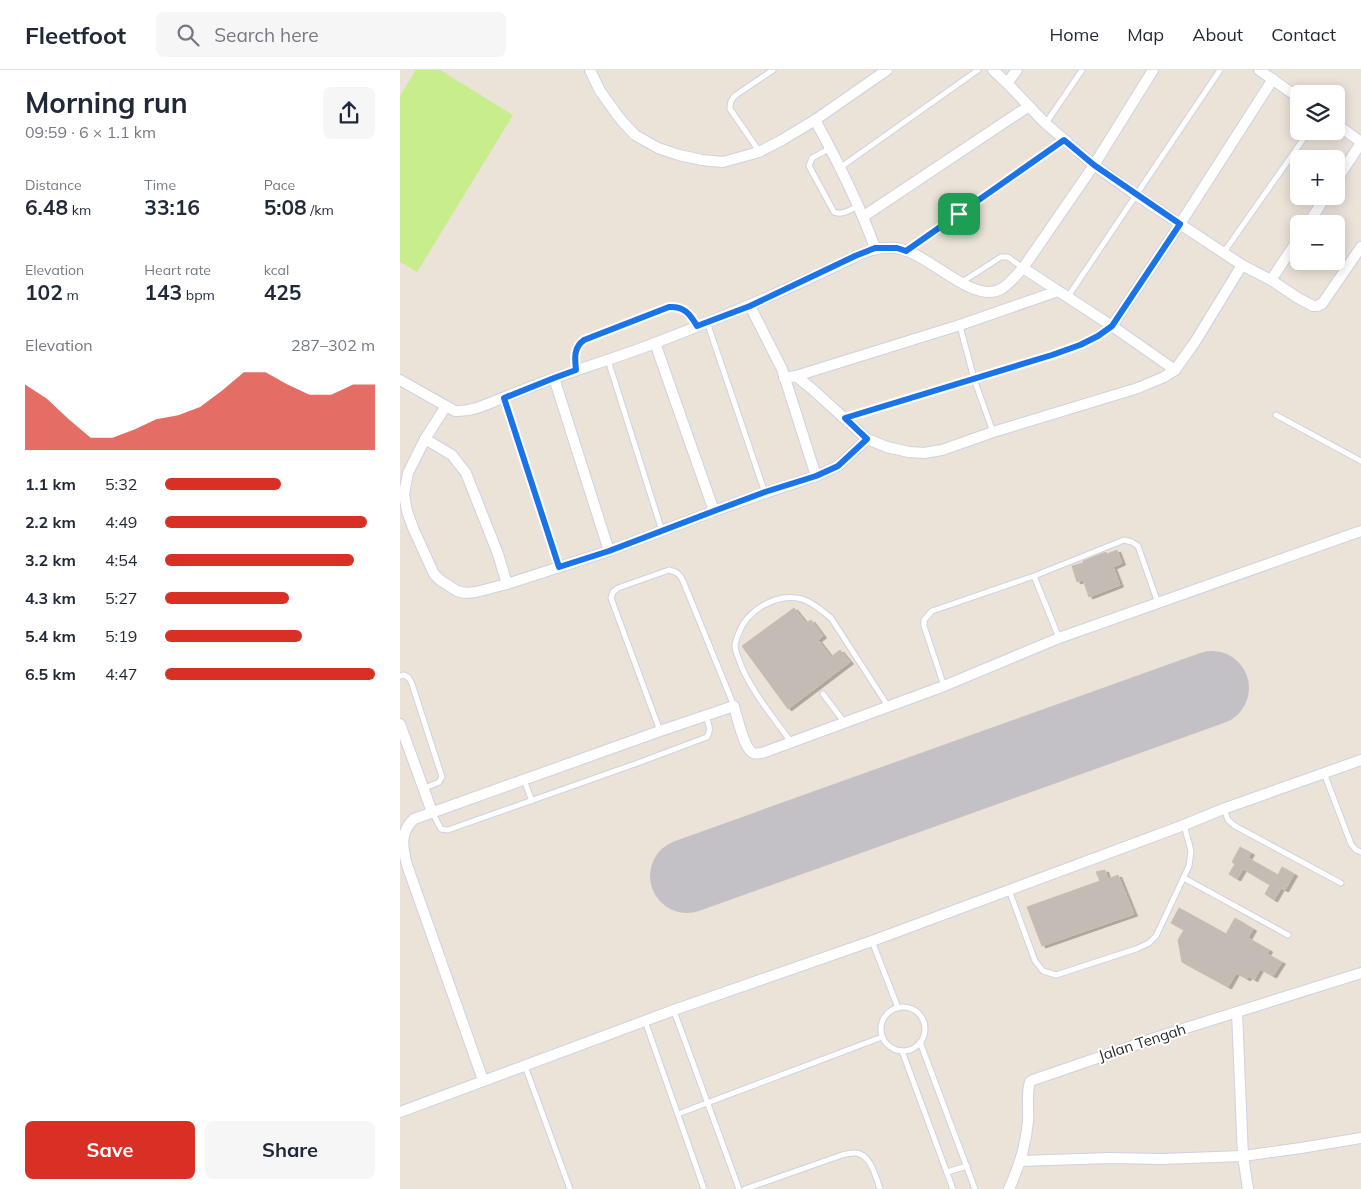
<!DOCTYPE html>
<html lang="en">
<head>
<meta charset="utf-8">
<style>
	:root { --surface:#fff; --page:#f6f6f7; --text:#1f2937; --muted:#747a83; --line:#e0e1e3; --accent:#d93025 }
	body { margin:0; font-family:Mulish,sans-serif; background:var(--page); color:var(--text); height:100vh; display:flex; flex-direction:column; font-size:19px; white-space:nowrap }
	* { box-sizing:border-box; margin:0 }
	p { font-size:16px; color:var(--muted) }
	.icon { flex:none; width:28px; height:28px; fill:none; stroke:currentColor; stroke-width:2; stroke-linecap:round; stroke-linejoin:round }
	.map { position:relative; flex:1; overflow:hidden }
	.details { display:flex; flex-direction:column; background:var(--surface); width:400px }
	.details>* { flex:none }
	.fabs { position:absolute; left:890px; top:15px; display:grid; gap:10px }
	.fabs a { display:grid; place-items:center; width:55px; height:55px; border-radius:8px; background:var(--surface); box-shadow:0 2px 12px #0003; font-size:25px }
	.pin { position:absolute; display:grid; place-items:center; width:42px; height:42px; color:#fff; margin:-21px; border-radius:10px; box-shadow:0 2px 8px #0006 }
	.round { display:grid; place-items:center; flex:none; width:52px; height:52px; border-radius:8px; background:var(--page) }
	.headline { display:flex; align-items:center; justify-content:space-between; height:85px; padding:0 25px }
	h1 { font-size:28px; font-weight:700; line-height:38px }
	.figures { display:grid; grid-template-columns:repeat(3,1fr); gap:8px; height:85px; padding:5px 25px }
	.figures div { display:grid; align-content:center }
	.figures b { font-size:21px; font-weight:700 }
	.figures small { font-size:14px; font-weight:400 }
	.figures p { font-size:14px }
	.chart { height:140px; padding:10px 25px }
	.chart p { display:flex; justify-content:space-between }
	.chart svg { width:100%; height:90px; margin-top:5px; fill:var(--accent); opacity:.7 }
	.primary-button { display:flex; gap:10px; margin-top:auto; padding:10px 25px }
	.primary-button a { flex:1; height:58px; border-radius:8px; background:var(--accent); color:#fff; font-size:20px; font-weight:700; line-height:58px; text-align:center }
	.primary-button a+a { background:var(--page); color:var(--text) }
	ul { padding:0 25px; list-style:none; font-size:16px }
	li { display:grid; grid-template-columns:80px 60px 1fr; align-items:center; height:38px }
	li i { height:12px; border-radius:6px; background:var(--accent) }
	header { display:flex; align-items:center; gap:30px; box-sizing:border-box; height:70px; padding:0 25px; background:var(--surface); border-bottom:1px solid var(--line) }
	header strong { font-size:24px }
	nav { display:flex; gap:28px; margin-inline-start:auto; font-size:18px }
	.search { width:350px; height:45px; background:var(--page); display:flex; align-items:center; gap:12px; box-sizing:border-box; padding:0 18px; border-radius:8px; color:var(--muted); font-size:19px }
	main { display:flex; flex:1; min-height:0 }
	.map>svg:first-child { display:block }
	.pitch { fill:#c8ed8c }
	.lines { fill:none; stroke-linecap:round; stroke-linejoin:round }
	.runway { stroke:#c3c1c6; stroke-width:74 }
	.building { fill:#c3bcb5; stroke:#c6beb2; filter:url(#shadow) }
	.lane-casing { stroke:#cdd2e2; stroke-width:7 }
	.street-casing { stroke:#cdd2e2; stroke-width:12 }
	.lane { stroke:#fff; stroke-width:5 }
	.street { stroke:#fff; stroke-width:10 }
	.route-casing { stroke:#fff; stroke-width:10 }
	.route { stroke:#1a73e8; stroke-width:6 }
	.labels { text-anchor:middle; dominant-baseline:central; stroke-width:4; stroke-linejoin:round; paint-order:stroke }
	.street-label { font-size:15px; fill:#282828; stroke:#fff }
</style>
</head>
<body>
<header>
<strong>Fleetfoot</strong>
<div class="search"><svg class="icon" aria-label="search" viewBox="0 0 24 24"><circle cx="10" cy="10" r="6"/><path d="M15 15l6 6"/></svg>Search here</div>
<nav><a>Home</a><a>Map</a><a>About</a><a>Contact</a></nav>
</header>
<main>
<section class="details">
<div class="headline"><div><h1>Morning run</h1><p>09:59 · 6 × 1.1 km</p></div><a class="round"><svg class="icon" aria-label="share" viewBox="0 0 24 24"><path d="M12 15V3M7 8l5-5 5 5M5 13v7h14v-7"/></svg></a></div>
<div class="figures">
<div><p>Distance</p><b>6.48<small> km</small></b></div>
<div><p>Time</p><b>33:16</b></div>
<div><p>Pace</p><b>5:08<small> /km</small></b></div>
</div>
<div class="figures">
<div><p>Elevation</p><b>102<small> m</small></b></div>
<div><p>Heart rate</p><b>143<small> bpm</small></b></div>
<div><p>kcal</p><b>425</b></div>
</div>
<div class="chart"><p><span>Elevation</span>287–302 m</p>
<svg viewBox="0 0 160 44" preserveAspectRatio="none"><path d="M0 44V12L10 19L20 29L30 38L40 38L50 34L60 29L70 27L80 23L90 15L100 6L110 6L120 12L130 17L140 17L150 12L160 12V44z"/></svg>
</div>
<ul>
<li><b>1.1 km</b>5:32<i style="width:55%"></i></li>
<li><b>2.2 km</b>4:49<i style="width:96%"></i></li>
<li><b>3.2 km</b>4:54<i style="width:90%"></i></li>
<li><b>4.3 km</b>5:27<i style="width:59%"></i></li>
<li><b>5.4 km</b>5:19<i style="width:65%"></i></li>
<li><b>6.5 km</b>4:47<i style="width:100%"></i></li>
</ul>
<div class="primary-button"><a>Save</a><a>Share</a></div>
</section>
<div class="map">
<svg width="961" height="1119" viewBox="0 0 961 1119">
	<defs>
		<filter id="shadow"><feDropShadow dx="3.5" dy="2" stdDeviation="0" flood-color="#0004"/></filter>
	</defs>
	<rect width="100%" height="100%" fill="#ebe2d8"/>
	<path class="pitch" d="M16,0H40L113,45L17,202L0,192V26Z"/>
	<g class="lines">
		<path class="runway" d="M287,806L812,618"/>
	</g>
	<g class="building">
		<path d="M717,480L722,493L713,497L720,515L689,527L683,510L677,512L672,496L683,493V491L706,482L707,484Z"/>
		<path d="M394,538L406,553L411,550L423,566L418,570L431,587L440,580L450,592L388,639L342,576Z"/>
		<path d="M840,777L851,783L848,788L878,805L882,797L894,804L885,820L881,818L874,830L865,824L870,815L843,799L837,809L829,804L835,794L832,792Z"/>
		<path d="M705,800L708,809L718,805L734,844L642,876L627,837L700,811L696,802Z"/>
		<path d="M779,838L826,864L835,848L853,859L848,868L869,880L867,884L882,892L873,906L860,899L854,910L849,906L847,909L836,903L828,917L782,892L778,870L784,860L771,853Z"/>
	</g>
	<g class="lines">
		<defs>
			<g id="lane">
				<path d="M646,53L682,0"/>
				<path d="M431,78L412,88L409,96L434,142C442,146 451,139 459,136"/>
				<path d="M359,81L330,39C330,32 331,29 336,25L373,0"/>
				<path d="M441,97L578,0"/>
				<path d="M507,180L664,70"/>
				<path d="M824,182L909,61"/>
				<path d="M562,212L601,187H608L623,198"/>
				<path d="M667,228L820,0"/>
				<path d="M307,252L365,423"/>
				<path d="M560,256L574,309L593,362"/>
				<path d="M208,290L262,461"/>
				<path d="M176,300C175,288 173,278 184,270L269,237C284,236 290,244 297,256"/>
				<path d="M104,327L159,497"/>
				<path d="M876,345L961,391"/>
				<path d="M446,348L652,285L690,271L712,256"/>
				<path d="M634,506L724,470L732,472L738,476L758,533"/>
				<path d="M0,606L4,605L9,608L12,614L42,707L39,712L23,719"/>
				<path d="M544,616L524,556V550L532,541L634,506L659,568"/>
				<path d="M423,624L444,652"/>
				<path d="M260,661L211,528L213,522L218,518L269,500C277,502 280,504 283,511L334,636"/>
				<path d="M391,672C373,647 347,616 338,587C337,584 335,580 335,576C335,573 337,568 338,565C346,541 376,522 402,529C413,532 422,541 431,548L488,636"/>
				<path d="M924,703L951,774L956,780L961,782"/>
				<path d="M124,710L132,731"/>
				<path d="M824,739L828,750L835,756L941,813"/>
				<path d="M32,742L41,759L48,760L235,694L307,667C312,659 308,654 306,646"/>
				<path d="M784,808L888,865"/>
				<path d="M609,820L635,891L643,901L656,905L736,879L749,873L756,866L789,796L791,781L784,755"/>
				<path d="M472,871L498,938"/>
				<circle cx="503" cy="959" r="22"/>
				<path d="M274,941L339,1119"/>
				<path d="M245,951L304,1119"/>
				<path d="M520,972L575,1119"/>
				<path d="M502,981L553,1119"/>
				<path d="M125,996L170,1119"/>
				<path d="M278,1044L482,967"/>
				<path d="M547,1102L567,1096"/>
				<path d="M345,1119L442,1085C446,1084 450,1083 454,1083C470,1082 476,1107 480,1119"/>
			</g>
			<g id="street">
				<path d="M190,0L200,21L221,50L235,65L258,78L279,85L302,90L323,92L359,82L382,70L415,50L487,0"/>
				<path d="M593,0L607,13"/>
				<path d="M617,0L607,13L645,53L694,95L736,125L842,195L871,210L898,228L913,236H917L922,234L961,177"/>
				<path d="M859,0L899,28"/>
				<path d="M415,50C438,92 459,133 475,178"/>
				<path d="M936,54L961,72"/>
				<path d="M936,111L961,73"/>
				<path d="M464,146L629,36"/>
				<path d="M908,154L926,126"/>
				<path d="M623,198L712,256L775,300"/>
				<path d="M871,210L899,168"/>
				<path d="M350,236L382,299L416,406"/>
				<path d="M712,256L780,154L873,9"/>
				<path d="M255,273L314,441"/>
				<path d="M154,308L209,481"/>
				<path d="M384,308L396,306L560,255L658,221"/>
				<path d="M0,310L55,341C69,342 83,336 95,331C115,323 135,315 155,308C188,296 222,286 255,273C320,248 383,222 446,191C462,183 477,176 496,178C527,181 572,235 601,219C610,214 616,205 623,198L694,95L753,0"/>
				<path d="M46,336L25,369L8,403L4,424L7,441L13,458L34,504L40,510L57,521L66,523L76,522L107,514L209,481L314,441L365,423L416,406L438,396L467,369L411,318L396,306"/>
				<path d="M25,369L52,385L66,403L98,484L107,514"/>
				<path d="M467,369L487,377L509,382L524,383L542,380L593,362L738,318L764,307L775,300L795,272L842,195"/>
				<path d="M0,654L32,742"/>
				<path d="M837,942L843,1086L848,1119"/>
				<path d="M83,1010L7,795C2,776 0,762 14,749L260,661L334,636C337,647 344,678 353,683C356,684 359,683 362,683L544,616L659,568L961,461"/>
				<path d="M0,1042L274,940L472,871L784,755L823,739L961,690"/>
				<path d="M620,1091L710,1088L762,1089L843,1086L901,1078L961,1068"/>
				<path d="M609,1119C619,1097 626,1075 628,1051C629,1038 626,1024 630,1012L633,1010L767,964L961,903"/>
			</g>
		</defs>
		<use href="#lane" class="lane-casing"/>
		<use href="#street" class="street-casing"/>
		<use href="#lane" class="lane"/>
		<use href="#street" class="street"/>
	</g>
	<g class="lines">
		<defs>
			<path id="route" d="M664,70L694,95L780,154L712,256L698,266L680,275L652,285L445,348L467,369L438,396L416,406L365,422L314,441L209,481L159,497L104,328L154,308L176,300C175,289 173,278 184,270L269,237C284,236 290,244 297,256L350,236L455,186L475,178H497L506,181Z"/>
		</defs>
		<use href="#route" class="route-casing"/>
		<use href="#route" class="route"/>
	</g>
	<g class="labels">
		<g class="street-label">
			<text transform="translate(742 972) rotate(-18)">Jalan Tengah</text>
		</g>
	</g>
</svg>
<div class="fabs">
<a><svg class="icon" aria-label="layers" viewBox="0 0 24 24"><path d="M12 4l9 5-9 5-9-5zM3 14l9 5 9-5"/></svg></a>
<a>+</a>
<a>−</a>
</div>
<div class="pin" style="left:559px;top:144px;background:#1e9e55"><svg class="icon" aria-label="arrive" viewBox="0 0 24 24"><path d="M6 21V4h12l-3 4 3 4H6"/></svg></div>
</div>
</main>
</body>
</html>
